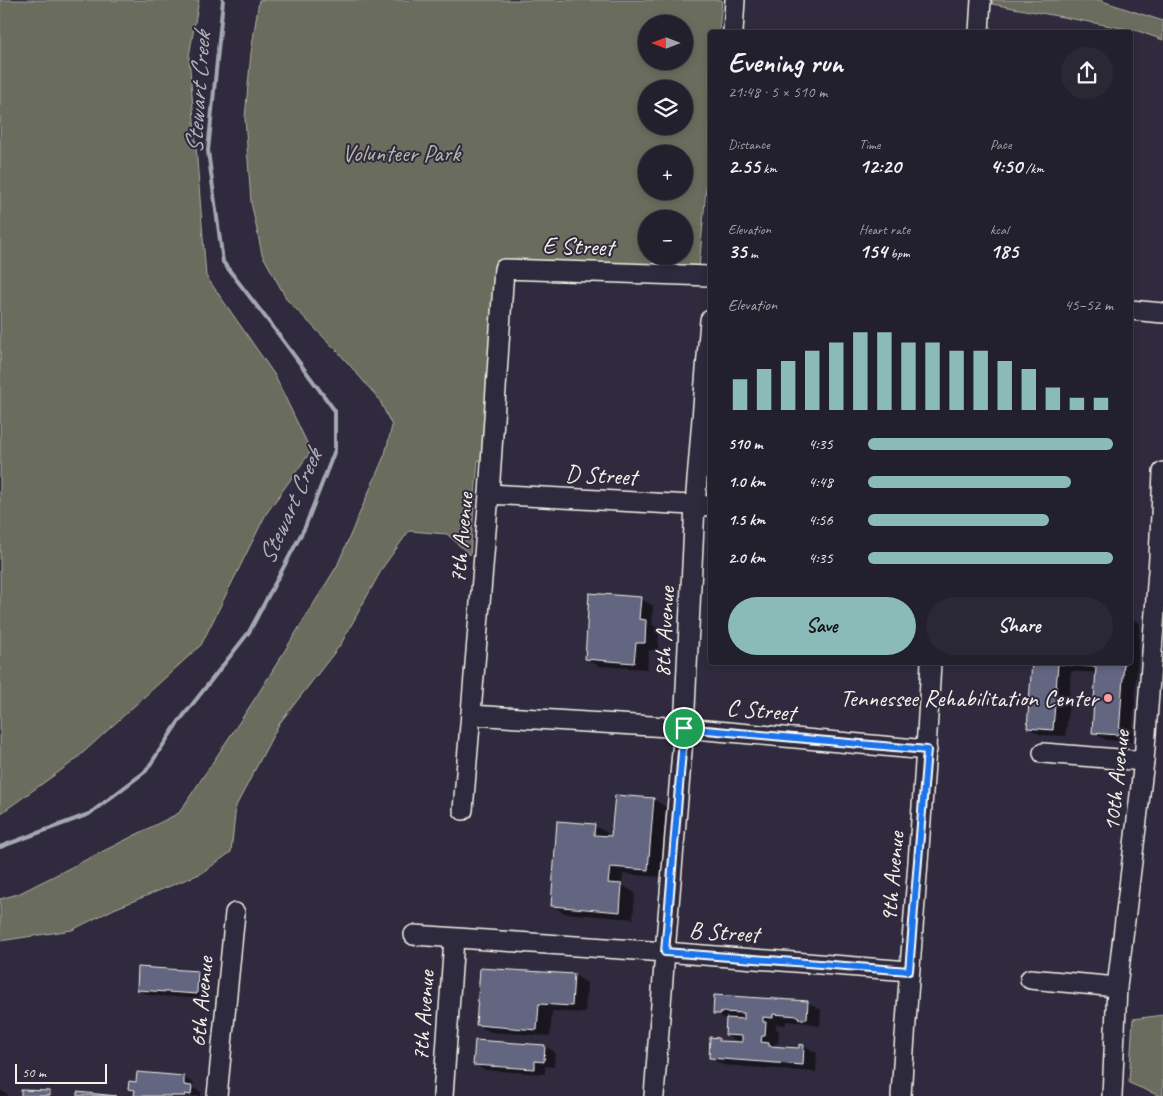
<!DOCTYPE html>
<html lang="en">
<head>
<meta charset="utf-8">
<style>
	:root { --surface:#23202e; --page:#2b2836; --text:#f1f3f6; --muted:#a3a3aa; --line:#403e4a; --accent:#8bbbb9 }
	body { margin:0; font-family:Caveat,sans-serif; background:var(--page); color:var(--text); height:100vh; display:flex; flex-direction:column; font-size:19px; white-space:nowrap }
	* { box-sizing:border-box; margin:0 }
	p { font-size:16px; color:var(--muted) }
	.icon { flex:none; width:28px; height:28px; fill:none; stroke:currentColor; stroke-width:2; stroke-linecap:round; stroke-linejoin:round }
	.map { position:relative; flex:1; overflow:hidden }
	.details { position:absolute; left:708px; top:30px; width:425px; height:635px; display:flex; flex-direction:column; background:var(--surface); border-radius:5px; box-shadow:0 2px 8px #0003,0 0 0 1px var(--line) }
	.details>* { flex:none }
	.needle { width:32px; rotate:270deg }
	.fabs { position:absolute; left:638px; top:15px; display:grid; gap:10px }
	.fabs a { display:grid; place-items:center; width:55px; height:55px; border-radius:50%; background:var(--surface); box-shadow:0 2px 8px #0003,0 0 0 1px var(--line); font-size:25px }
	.scale { position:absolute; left:15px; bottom:12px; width:92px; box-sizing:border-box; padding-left:5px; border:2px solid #f4f1e8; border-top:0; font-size:14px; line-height:18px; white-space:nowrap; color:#f4f1e8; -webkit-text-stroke:4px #2f2a3d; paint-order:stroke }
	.pin { position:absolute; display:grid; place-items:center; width:42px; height:42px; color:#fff; margin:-21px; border:2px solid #fff; border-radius:50%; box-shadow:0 1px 5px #0007 }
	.round { display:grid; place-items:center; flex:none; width:52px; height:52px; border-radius:26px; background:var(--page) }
	.head { display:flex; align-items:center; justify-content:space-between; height:85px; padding:0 20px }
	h1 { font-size:28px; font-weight:800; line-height:38px }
	.figures { display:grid; grid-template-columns:repeat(3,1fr); gap:8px; height:85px; padding:5px 20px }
	.figures div { display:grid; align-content:center }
	.figures b { font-size:21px; font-weight:800 }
	.figures small { font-size:14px; font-weight:400 }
	.figures p { font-size:14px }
	.chart { height:140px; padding:10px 20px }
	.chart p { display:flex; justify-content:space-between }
	.chart svg { width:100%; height:90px; margin-top:5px; stroke:var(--accent); stroke-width:6 }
	.cta { display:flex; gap:10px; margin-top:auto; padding:10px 20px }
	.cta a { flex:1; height:58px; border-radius:30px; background:var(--accent); color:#111; font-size:20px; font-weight:800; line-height:58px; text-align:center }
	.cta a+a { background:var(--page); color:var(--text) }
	ul { padding:0 20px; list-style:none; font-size:16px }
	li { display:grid; grid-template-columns:80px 60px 1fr; align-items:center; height:38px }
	li i { height:12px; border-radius:6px; background:var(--accent) }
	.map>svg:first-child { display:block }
	.green { fill:#6b6c5d; stroke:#b0aea2; fill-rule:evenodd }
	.shadow { fill:#0007 }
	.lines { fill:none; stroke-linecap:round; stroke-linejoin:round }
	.stream { stroke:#a3a8b1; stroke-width:4 }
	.building { fill:#646680; stroke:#f4f1e8 }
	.minor-casing { stroke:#f4f1e8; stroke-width:22 }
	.minor { stroke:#2f2a3d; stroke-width:19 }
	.route-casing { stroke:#fff; stroke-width:10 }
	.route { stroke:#1a73e8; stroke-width:6 }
	.poi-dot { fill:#ff9aa2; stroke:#2f2a3d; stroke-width:2 }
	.labels { text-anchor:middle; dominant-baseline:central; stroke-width:4; stroke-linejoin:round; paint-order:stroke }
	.park-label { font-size:24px; fill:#b6b5a9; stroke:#2f2a3d }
	.street-label { font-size:24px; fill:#f4f1e8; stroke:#2f2a3d }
	.poi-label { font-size:24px; fill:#f4f1e8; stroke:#2f2a3d; text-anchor:end }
	.water-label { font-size:25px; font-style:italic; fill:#b0b4ba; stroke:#2f2a3d }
</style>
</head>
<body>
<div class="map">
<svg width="1163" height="1096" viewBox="0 0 1163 1096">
	<rect width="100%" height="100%" fill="#2f2a3d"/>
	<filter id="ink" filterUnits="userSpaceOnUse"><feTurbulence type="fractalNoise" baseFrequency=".02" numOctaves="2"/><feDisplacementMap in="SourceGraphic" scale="10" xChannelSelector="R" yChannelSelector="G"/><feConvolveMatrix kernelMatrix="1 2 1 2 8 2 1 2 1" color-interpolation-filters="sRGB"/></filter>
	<g filter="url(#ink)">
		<g class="green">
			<path d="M0,0H199L189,56L206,276L274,374L311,451L266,514L201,645L74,761L0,814Z"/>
			<path d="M259,0H722L719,32H710V142L699,269L512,259L507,289L495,461L478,460L470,555L447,534L409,531L383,567L341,644L279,724L236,806L231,852L202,873L114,909L72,930L0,941V899L18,894L179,813L258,694L337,566L385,454L392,426L379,399L339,353L287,300L262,254L251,202L245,118L251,53ZM646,24H684V61H646ZM646,89H684V126H646ZM646,154H684V191H646ZM646,219H684V256H646Z"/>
			<path d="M993,0H1099L1163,21V40L1138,31L992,4Z"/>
			<path d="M1163,1015V1096H1160L1129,1083L1133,1019Z"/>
		</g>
		<g class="shadow">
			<path d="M640,598L653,606L652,625L659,629L658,650H649L647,669L599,666L586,659Z"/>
			<path d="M1130,618L1140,623L1132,742L1106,740L1093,732L1097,673L1071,671L1066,736L1041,735L1028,728L1033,662H1130Z"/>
			<path d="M653,799L666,807L661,877L623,874L622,885L635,893L633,919L565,913L552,906L594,826L608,833L607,837L613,838Z"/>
			<path d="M481,969L574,975L587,983L585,1013L552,1011L550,1036L491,1032L477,1025Z"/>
			<path d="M198,973L208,978L206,999L148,995L138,989Z"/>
			<path d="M715,996L807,1002L821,1010L820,1026L814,1025L809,1023L786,1021V1025L776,1024V1029L779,1031L778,1043H775L774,1047L800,1049L804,1046L817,1053L816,1072L723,1065L710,1057L719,1039L726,1043L742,1044L726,1035L727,1020L714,1013Z"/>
			<path d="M545,1046L555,1052L554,1067L545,1066V1074L484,1070L475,1064Z"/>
			<path d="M184,1078L194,1083L193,1088L201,1092V1096H136V1092L130,1089Z"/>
			<path d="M0,1090L8,1095V1096H0Z"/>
		</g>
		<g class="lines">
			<path class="stream" d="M0,847L89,814L146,771L177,724L249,632L305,527L335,450V411L279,335L223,262L208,151L223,0"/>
		</g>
		<g class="building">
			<path d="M589,593L641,597L639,619L646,620L645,643H636L634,663L585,659Z"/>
			<path d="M1032,662H1124L1119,735L1092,733L1096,667L1058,664L1053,730L1027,728Z"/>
			<path d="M615,795L654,798L648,870L610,867L608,883L622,884L620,912L551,906L557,821L595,824L594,835L611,836Z"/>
			<path d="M138,967L198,971L197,994L137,990Z"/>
			<path d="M480,968L574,974L572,1006L539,1004L537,1030L476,1025Z"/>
			<path d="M714,995L808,1001L807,1019H799L798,1016L773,1014V1018L763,1017V1022H766L765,1036H762L761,1042L769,1043V1046L799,1048V1044L804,1045L803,1065L709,1058L710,1037L719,1038V1041L742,1042V1036L725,1035L726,1018L744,1019V1013L721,1012V1014H713Z"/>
			<path d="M475,1040L545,1045L544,1062L535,1061V1069L473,1065Z"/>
			<path d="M137,1072L184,1076V1085L192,1086L191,1095L185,1094V1096H134L135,1090L128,1089L129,1081L136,1082Z"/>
			<path d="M21,1090L50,1091V1096H21Z"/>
			<path d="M77,1092L117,1096H77Z"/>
		</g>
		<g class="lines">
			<defs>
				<g id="minor">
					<path d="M733,32L735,0"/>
					<path d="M979,32L981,0"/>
					<path d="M1130,310L1163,313"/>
					<path d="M489,494L710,506"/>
					<path d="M471,715L684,728L927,750"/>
					<path d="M1043,753L1144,761"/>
					<path d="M463,810L489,494L504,269L710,276"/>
					<path d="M414,935L665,952L909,971"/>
					<path d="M1030,979L1117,987"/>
					<path d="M217,1096L235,913"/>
					<path d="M443,1096L454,939"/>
					<path d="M654,1096L665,952L684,728L695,505L710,320"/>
					<path d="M901,1096C910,951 924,807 931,662"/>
					<path d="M1112,1096L1117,987L1144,761L1159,557L1163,472"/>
				</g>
			</defs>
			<use href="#minor" class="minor-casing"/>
			<use href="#minor" class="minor"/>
		</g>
	</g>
	<g class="lines" filter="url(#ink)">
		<defs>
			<path id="route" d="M684,728L927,750L909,971L665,952Z"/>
		</defs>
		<use href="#route" class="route-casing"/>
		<use href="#route" class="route"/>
	</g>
	<circle class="poi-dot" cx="1108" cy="698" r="5"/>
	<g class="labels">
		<g class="park-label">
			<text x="401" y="153">Volunteer Park</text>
		</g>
		<g class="street-label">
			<text transform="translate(578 246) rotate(2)">E Street</text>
			<text transform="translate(601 475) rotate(3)">D Street</text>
			<text transform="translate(461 538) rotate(-85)">7th Avenue</text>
			<text transform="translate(664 632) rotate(-87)">8th Avenue</text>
			<text transform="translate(761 710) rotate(5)">C Street</text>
			<text transform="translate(1116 781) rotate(-84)">10th Avenue</text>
			<text transform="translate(892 877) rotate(-85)">9th Avenue</text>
			<text transform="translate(724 932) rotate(4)">B Street</text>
			<text transform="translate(201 1002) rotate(-85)">6th Avenue</text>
			<text transform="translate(423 1016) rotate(-86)">7th Avenue</text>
		</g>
		<g class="poi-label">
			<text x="1098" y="698">Tennessee Rehabilitation Center</text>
		</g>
		<g class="water-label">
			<text transform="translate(198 93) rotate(-86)">Stewart Creek</text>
			<text transform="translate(290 507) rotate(-66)">Stewart Creek</text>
		</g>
	</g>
</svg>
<div class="fabs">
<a><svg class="needle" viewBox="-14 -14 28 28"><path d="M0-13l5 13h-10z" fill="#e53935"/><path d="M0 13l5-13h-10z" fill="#a3a3aa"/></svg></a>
<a><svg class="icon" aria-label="layers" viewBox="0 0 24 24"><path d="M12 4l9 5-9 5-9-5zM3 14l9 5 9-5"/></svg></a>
<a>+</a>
<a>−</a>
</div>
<div class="scale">50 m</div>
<div class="pin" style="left:684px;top:728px;background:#1e9e55"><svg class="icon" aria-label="arrive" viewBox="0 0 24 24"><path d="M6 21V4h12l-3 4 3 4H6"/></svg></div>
<section class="details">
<div class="head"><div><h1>Evening run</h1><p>21:48 · 5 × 510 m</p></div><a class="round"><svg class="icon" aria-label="share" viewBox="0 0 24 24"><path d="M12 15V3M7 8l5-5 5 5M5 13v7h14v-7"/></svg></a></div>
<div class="figures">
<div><p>Distance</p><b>2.55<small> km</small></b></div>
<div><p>Time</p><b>12:20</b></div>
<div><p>Pace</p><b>4:50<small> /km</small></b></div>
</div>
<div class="figures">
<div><p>Elevation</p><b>35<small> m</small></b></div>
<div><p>Heart rate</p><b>154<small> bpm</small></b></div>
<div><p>kcal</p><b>185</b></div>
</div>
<div class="chart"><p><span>Elevation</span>45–52 m</p>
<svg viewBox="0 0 160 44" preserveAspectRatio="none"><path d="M5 44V29M15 44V24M25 44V20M35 44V15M45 44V11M55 44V6M65 44V6M75 44V11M85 44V11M95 44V15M105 44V15M115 44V20M125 44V24M135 44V33M145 44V38M155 44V38"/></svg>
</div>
<ul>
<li><b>510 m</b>4:35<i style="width:100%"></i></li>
<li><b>1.0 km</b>4:48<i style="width:83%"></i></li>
<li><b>1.5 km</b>4:56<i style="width:74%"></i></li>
<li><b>2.0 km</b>4:35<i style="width:100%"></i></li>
</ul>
<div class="cta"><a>Save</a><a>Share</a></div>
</section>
</div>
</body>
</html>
